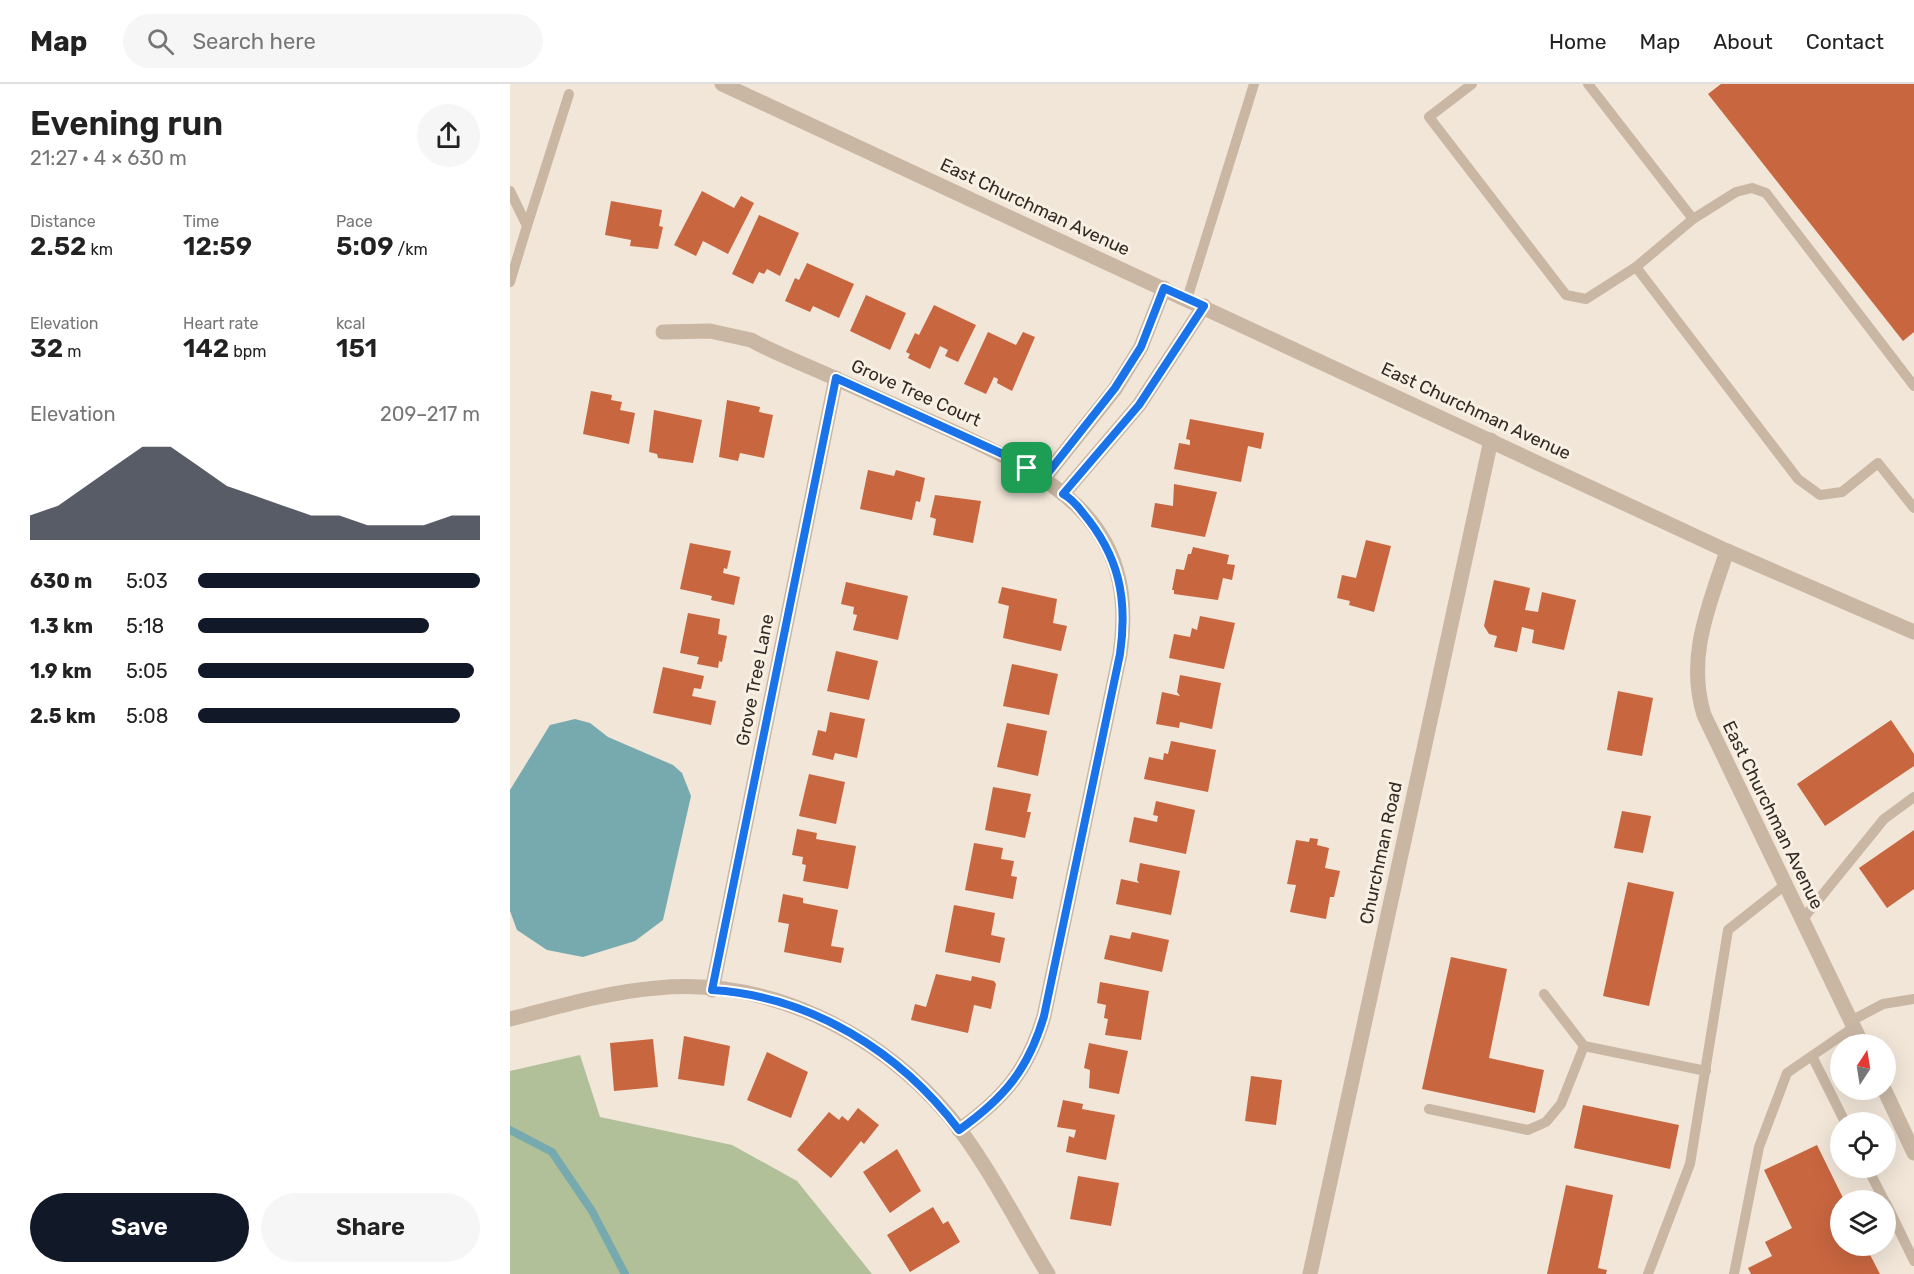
<!DOCTYPE html>
<html lang="en">
<head>
<meta charset="utf-8">
<style>
	:root { --surface:#fff; --page:#f6f6f6; --text:#222; --muted:#767676; --line:#e0e0e0; --accent:#111827 }
	body { margin:0; font-family:Rubik,sans-serif; background:var(--page); color:var(--text); height:100vh; display:flex; flex-direction:column; font-size:22px; white-space:nowrap }
	* { box-sizing:border-box; margin:0 }
	p { font-size:20px; color:var(--muted) }
	.icon { flex:none; width:33px; height:33px; fill:none; stroke:currentColor; stroke-width:2; stroke-linecap:round; stroke-linejoin:round }
	.map { position:relative; flex:1; overflow:hidden }
	.details { display:flex; flex-direction:column; background:var(--surface); width:510px }
	.details>* { flex:none }
	.needle { width:39px; rotate:12deg }
	.tools { position:absolute; left:1320px; top:950px; display:grid; gap:12px }
	.tools a { display:grid; place-items:center; width:66px; height:66px; border-radius:50%; background:var(--surface); box-shadow:0 6px 24px #0002; font-size:30px }
	.pin { position:absolute; display:grid; place-items:center; width:51px; height:51px; color:#fff; margin:-26px; border-radius:12px; box-shadow:0 3px 9px #0006 }
	.round { display:grid; place-items:center; flex:none; width:63px; height:63px; border-radius:32px; background:var(--page) }
	.summary { display:flex; align-items:center; justify-content:space-between; height:102px; padding:0 30px }
	h1 { font-size:33px; font-weight:600; line-height:45px }
	.stats { display:grid; grid-template-columns:repeat(3,1fr); gap:9px; height:102px; padding:6px 30px }
	.stats div { display:grid; align-content:center }
	.stats b { font-size:26px; font-weight:600 }
	.stats small { font-size:16px; font-weight:400 }
	.stats p { font-size:16px }
	.chart { height:168px; padding:12px 30px }
	.chart p { display:flex; justify-content:space-between }
	.chart svg { width:100%; height:108px; margin-top:6px; fill:var(--accent); opacity:.7 }
	.button { display:flex; gap:12px; margin-top:auto; padding:12px 30px }
	.button a { flex:1; height:69px; border-radius:36px; background:var(--accent); color:#fff; font-size:24px; font-weight:600; line-height:69px; text-align:center }
	.button a+a { background:var(--page); color:var(--text) }
	ul { padding:0 30px; list-style:none; font-size:20px }
	li { display:grid; grid-template-columns:96px 72px 1fr; align-items:center; height:45px }
	li i { height:15px; border-radius:8px; background:var(--accent) }
	header { display:flex; align-items:center; gap:36px; box-sizing:border-box; height:84px; padding:0 30px; background:var(--surface); border-bottom:2px solid var(--line) }
	header strong { font-size:28px }
	nav { display:flex; gap:33px; margin-inline-start:auto; font-size:21px }
	.search { width:420px; height:54px; background:var(--page); display:flex; align-items:center; gap:15px; box-sizing:border-box; padding:0 21px; border-radius:33px; color:var(--muted); font-size:22px }
	main { display:flex; flex:1; min-height:0 }
	.map>svg:first-child { display:block }
	.green { fill:#b1c098 }
	.water { fill:#77aaaf }
	.lines { fill:none; stroke-linecap:round; stroke-linejoin:round }
	.stream { stroke:#77aaaf; stroke-width:8 }
	.building { fill:#c86640 }
	.service { stroke:#c9b7a4; stroke-width:10 }
	.minor { stroke:#c9b7a4; stroke-width:15 }
	.tertiary { stroke:#c9b7a4; stroke-width:15 }
	.route-casing { stroke:#fff; stroke-width:12 }
	.route { stroke:#1a73e8; stroke-width:8 }
	.labels { text-anchor:middle; dominant-baseline:central; stroke-width:6; stroke-linejoin:round; paint-order:stroke }
	.street-label { font-size:18px; fill:#352b26; stroke:#f9f0e4 }
</style>
</head>
<body>
<header>
<strong>Map</strong>
<div class="search"><svg class="icon" aria-label="search" viewBox="0 0 24 24"><circle cx="10" cy="10" r="6"/><path d="M15 15l6 6"/></svg>Search here</div>
<nav><a>Home</a><a>Map</a><a>About</a><a>Contact</a></nav>
</header>
<main>
<section class="details">
<div class="summary"><div><h1>Evening run</h1><p>21:27 · 4 × 630 m</p></div><a class="round"><svg class="icon" aria-label="share" viewBox="0 0 24 24"><path d="M12 15V3M7 8l5-5 5 5M5 13v7h14v-7"/></svg></a></div>
<div class="stats">
<div><p>Distance</p><b>2.52<small> km</small></b></div>
<div><p>Time</p><b>12:59</b></div>
<div><p>Pace</p><b>5:09<small> /km</small></b></div>
</div>
<div class="stats">
<div><p>Elevation</p><b>32<small> m</small></b></div>
<div><p>Heart rate</p><b>142<small> bpm</small></b></div>
<div><p>kcal</p><b>151</b></div>
</div>
<div class="chart"><p><span>Elevation</span>209–217 m</p>
<svg viewBox="0 0 160 44" preserveAspectRatio="none"><path d="M0 44V34L10 30L20 22L30 14L40 6L50 6L60 14L70 22L80 26L90 30L100 34L110 34L120 38L130 38L140 38L150 34L160 34V44z"/></svg>
</div>
<ul>
<li><b>630 m</b>5:03<i style="width:100%"></i></li>
<li><b>1.3 km</b>5:18<i style="width:82%"></i></li>
<li><b>1.9 km</b>5:05<i style="width:98%"></i></li>
<li><b>2.5 km</b>5:08<i style="width:93%"></i></li>
</ul>
<div class="button"><a>Save</a><a>Share</a></div>
</section>
<div class="map">
<svg width="1404" height="1190" viewBox="0 0 1404 1190">
	<rect width="100%" height="100%" fill="#f1e6d8"/>
	<path class="green" d="M70,971L90,1033L222,1061L287,1097L362,1190H0V987Z"/>
	<path class="water" d="M65,635L80,639L98,653L163,681L172,689L181,712L153,836L125,857L73,873L37,866L7,846L0,827V706L40,641Z"/>
	<g class="lines">
		<path class="stream" d="M0,1046L42,1068L82,1127L115,1190"/>
	</g>
	<g class="building">
		<path d="M1211,0H1404V248L1393,257L1198,10Z"/>
		<path d="M192,107L224,124L231,112L244,119L218,170L193,157L186,172L164,161Z"/>
		<path d="M101,117L152,126L149,142L153,143L148,165L120,162L121,156L95,151Z"/>
		<path d="M249,131L289,149L270,192L257,185L254,190L249,188L243,200L222,190Z"/>
		<path d="M297,179L344,200L329,234L303,222L300,228L275,217L285,194L289,196Z"/>
		<path d="M356,211L396,229L380,266L340,247Z"/>
		<path d="M424,221L466,241L448,278L435,272L438,266L430,262L420,285L398,274L400,270L396,268L405,249L409,251Z"/>
		<path d="M478,248L506,261L513,248L525,253L502,307L487,299L488,295L484,293L476,310L454,300Z"/>
		<path d="M81,307L102,311L101,316L112,318L110,326L125,329L119,360L73,350Z"/>
		<path d="M217,316L250,323L249,328L263,331L254,374L230,369L228,377L209,373Z"/>
		<path d="M144,326L192,336L183,379L148,374L147,370L139,368Z"/>
		<path d="M680,335L754,349L751,365L738,362L731,398L664,385L669,359L680,361V356L676,355Z"/>
		<path d="M358,386L384,392L386,386L415,394L410,418L406,417L402,436L350,425Z"/>
		<path d="M664,400L707,408L695,453L641,443L645,419L663,422Z"/>
		<path d="M425,411L471,417L463,459L423,451L426,435L420,433Z"/>
		<path d="M856,456L881,462L864,528L839,521L840,517L827,514L832,491L846,494Z"/>
		<path d="M180,459L221,467L217,485L214,484L213,489L230,493L224,521L201,516L202,512L170,505Z"/>
		<path d="M683,463L719,471L717,480L725,481L722,496L713,494L708,516L664,510V506H662L666,485L674,486L678,470H681Z"/>
		<path d="M984,496L1020,504L1015,526L1028,528L1032,508L1066,516L1054,566L1022,559L1024,546L1012,543L1007,568L984,563L987,552L979,550L974,542Z"/>
		<path d="M336,498L398,512L388,556L343,546L347,531L343,530L344,523L331,520Z"/>
		<path d="M492,503L547,515L543,539L557,542L551,567L493,554L499,522L488,519Z"/>
		<path d="M178,529L210,535L208,550L217,552L212,578L209,577L208,584L187,580L189,573L170,569Z"/>
		<path d="M690,532L725,539L714,585L659,574L664,550L680,553L682,544L687,546Z"/>
		<path d="M326,567L368,577L359,616L317,607Z"/>
		<path d="M502,580L548,590L539,631L493,622Z"/>
		<path d="M153,583L194,592L191,605L184,604L182,612L206,617L201,641L143,629Z"/>
		<path d="M670,591L711,599L702,645L670,638L669,644L646,640L652,608L670,612L667,608Z"/>
		<path d="M1108,607L1143,614L1132,672L1097,666Z"/>
		<path d="M320,628L355,635L347,674L325,669L323,676L302,671L308,646L316,648Z"/>
		<path d="M1381,636L1404,670V682L1315,742L1287,700Z"/>
		<path d="M497,639L537,647L528,692L487,683Z"/>
		<path d="M661,657L706,666L698,708L634,695L639,673L653,676L654,669L658,670Z"/>
		<path d="M299,690L335,698L326,740L289,732Z"/>
		<path d="M483,703L521,710L517,728H521L515,754L475,746Z"/>
		<path d="M646,717L685,726L676,770L619,758L624,733L647,738L648,732L643,731Z"/>
		<path d="M1112,727L1141,732L1133,769L1104,764Z"/>
		<path d="M287,745L307,749L306,755L346,762L338,805L293,797L296,781L292,780L293,773L282,771Z"/>
		<path d="M1404,746V805L1377,824L1349,784Z"/>
		<path d="M800,754L808,755L807,761L819,764L815,784L830,787L824,813H820L816,835L780,828L786,801L777,800L786,756L799,758Z"/>
		<path d="M464,759L493,764L491,775L504,777L501,792L507,793L503,815L455,806Z"/>
		<path d="M630,779L670,787L661,831L606,820L611,795L629,799L627,796Z"/>
		<path d="M1118,798L1164,808L1139,922L1093,912Z"/>
		<path d="M273,810L293,814V819L328,826L321,862L334,864L331,879L274,868L279,840L268,838Z"/>
		<path d="M444,821L485,829L481,851L495,854L490,879L435,868Z"/>
		<path d="M622,848L659,856L652,888L594,875L600,851L620,855Z"/>
		<path d="M941,873L997,885L979,974L1034,986L1025,1029L912,1005Z"/>
		<path d="M426,890L461,897L462,892L484,897L486,900L481,925L464,921L458,949L401,936L405,920L416,923Z"/>
		<path d="M590,898L639,907L631,956L595,951L598,935L594,934L596,921L587,919Z"/>
		<path d="M174,952L220,962L214,1002L168,995Z"/>
		<path d="M143,955L148,1003L104,1007L100,959Z"/>
		<path d="M579,959L618,967L609,1010L579,1004L580,986L574,984Z"/>
		<path d="M257,968L298,988L281,1034L237,1016Z"/>
		<path d="M741,992L772,996L766,1041L735,1037Z"/>
		<path d="M553,1016L573,1020L572,1025L605,1031L596,1076L556,1068L559,1052L564,1054L566,1046L547,1043Z"/>
		<path d="M1073,1021L1169,1041L1160,1085L1064,1064Z"/>
		<path d="M348,1024L369,1041L354,1060L351,1057L321,1094L287,1066L319,1028L329,1036L332,1032L338,1037Z"/>
		<path d="M1307,1061L1334,1116H1330V1161H1355L1370,1190H1241L1238,1184L1262,1172L1255,1158L1282,1144L1254,1086Z"/>
		<path d="M387,1065L411,1107L380,1129L353,1088Z"/>
		<path d="M568,1092L609,1099L601,1142L560,1135Z"/>
		<path d="M1056,1101L1103,1111L1088,1184L1097,1186L1096,1190H1037Z"/>
		<path d="M423,1123L433,1140L438,1137L450,1158L400,1188L377,1151Z"/>
	</g>
	<g class="lines">
		<g class="service">
			<path d="M962,0L919,33L1056,211L1076,215L1126,183L1288,395L1310,411L1332,408L1368,379L1404,424"/>
			<path d="M1078,0L1183,135L1226,108L1242,104L1256,109L1404,302"/>
			<path d="M0,107L17,142L0,198"/>
			<path d="M17,142L59,10"/>
			<path d="M1126,183L1183,135"/>
			<path d="M677,215L744,0"/>
			<path d="M1292,836L1374,735L1404,713"/>
			<path d="M1034,910L1074,962L1196,987"/>
			<path d="M1341,937L1373,920L1404,915"/>
			<path d="M1302,972L1335,1038"/>
			<path d="M919,1025L1018,1046L1036,1038L1051,1020L1074,962"/>
			<path d="M1357,1083L1374,1116"/>
			<path d="M1376,1119L1404,1177"/>
			<path d="M1138,1190L1180,1080L1218,846L1275,801"/>
			<path d="M1224,1190L1249,1063L1277,989L1344,943"/>
		</g>
		<g class="minor">
			<path d="M153,248L200,247L241,256C266,270 294,280 320,292C360,310 400,328 440,346C544,394 630,438 610,570L534,932C518,986 494,1014 449,1046"/>
			<path d="M534,394L605,305L631,263L654,204"/>
			<path d="M553,410L629,321L694,222"/>
			<path d="M1217,467C1199,522 1176,573 1194,631L1352,960"/>
			<path d="M202,906L326,294"/>
			<path d="M0,935C48,923 97,908 147,904C258,893 368,948 439,1032C475,1075 508,1141 538,1190"/>
			<path d="M1374,1005L1404,1069"/>
			<path d="M800,1190L981,356"/>
		</g>
		<path class="tertiary" d="M212,0L1217,467L1404,548"/>
	</g>
	<g class="lines">
		<defs>
			<path id="route" d="M654,204L694,222L629,321L553,410C562,415 567,421 573,429C609,472 618,514 610,570L534,932C518,986 494,1014 449,1046C390,968 301,912 202,906L326,294L508,377L534,394L605,304L631,263Z"/>
		</defs>
		<use href="#route" class="route-casing"/>
		<use href="#route" class="route"/>
	</g>
	<g class="labels">
		<g class="street-label">
			<text transform="translate(525 123) rotate(25)">East Churchman Avenue</text>
			<text transform="translate(406 309) rotate(24)">Grove Tree Court</text>
			<text transform="translate(966 327) rotate(25)">East Churchman Avenue</text>
			<text transform="translate(245 596) rotate(-79)">Grove Tree Lane</text>
			<text transform="translate(1263 731) rotate(64)">East Churchman Avenue</text>
			<text transform="translate(871 769) rotate(-78)">Churchman Road</text>
		</g>
	</g>
</svg>
<div class="tools">
<a><svg class="needle" viewBox="-14 -14 28 28"><path d="M0-13l5 13h-10z" fill="#e53935"/><path d="M0 13l5-13h-10z" fill="#767676"/></svg></a>
<a><svg class="icon" aria-label="locate" viewBox="0 0 24 24"><circle cx="12" cy="12" r="6"/><path d="M12 2v4M12 18v4M2 12h4M18 12h4"/></svg></a>
<a><svg class="icon" aria-label="layers" viewBox="0 0 24 24"><path d="M12 4l9 5-9 5-9-5zM3 14l9 5 9-5"/></svg></a>
</div>
<div class="pin" style="left:517px;top:384px;background:#1e9e55"><svg class="icon" aria-label="arrive" viewBox="0 0 24 24"><path d="M6 21V4h12l-3 4 3 4H6"/></svg></div>
</div>
</main>
</body>
</html>
